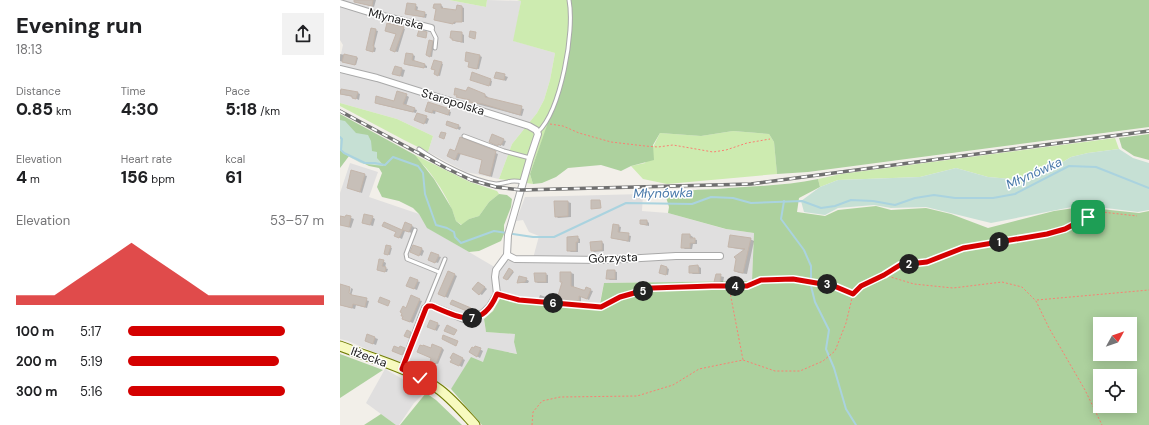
<!DOCTYPE html>
<html lang="en">
<head>
<meta charset="utf-8">
<style>
	:root { --surface:#fff; --page:#f2f2f2; --text:#202124; --muted:#757577; --accent:#d40000 }
	body { margin:0; font-family:"DM Sans",sans-serif; background:var(--page); color:var(--text); height:100vh; display:flex; flex-direction:column; font-size:15px; white-space:nowrap }
	* { box-sizing:border-box; margin:0 }
	p { font-size:13px; color:var(--muted) }
	.icon { flex:none; width:22px; height:22px; fill:none; stroke:currentColor; stroke-width:2; stroke-linecap:round; stroke-linejoin:round }
	.map { position:relative; flex:1; overflow:hidden }
	.panel { display:flex; flex-direction:column; background:var(--surface); width:340px }
	.panel>* { flex:none }
	.needle { width:26px; rotate:50deg }
	.tools { position:absolute; left:753px; top:317px; display:grid; gap:8px }
	.tools a { display:grid; place-items:center; width:44px; height:44px; border-radius:0px; background:var(--surface); box-shadow:0 2px 10px #0003; font-size:20px }
	.pin { position:absolute; display:grid; place-items:center; width:34px; height:34px; color:#fff; margin:-17px; border-radius:8px; box-shadow:0 2px 6px #0006 }
	.km { position:absolute; width:20px; height:20px; margin:-10px; border-radius:50%; background:#222; color:#fff; font-size:11px; line-height:20px; text-align:center }
	.round { display:grid; place-items:center; flex:none; width:42px; height:42px; border-radius:0px; background:var(--page) }
	.head { display:flex; align-items:center; justify-content:space-between; height:68px; padding:0 16px }
	h1 { font-size:22px; font-weight:800; line-height:30px }
	.figures { display:grid; grid-template-columns:repeat(3,1fr); gap:6px; height:68px; padding:4px 16px }
	.figures div { display:grid; align-content:center }
	.figures b { font-size:17px; font-weight:800 }
	.figures small { font-size:11px; font-weight:400 }
	.figures p { font-size:11px }
	.chart { height:112px; padding:8px 16px }
	.chart p { display:flex; justify-content:space-between }
	.chart svg { width:100%; height:72px; margin-top:4px; fill:var(--accent); opacity:.7 }
	ul { padding:0 16px; list-style:none; font-size:13px }
	li { display:grid; grid-template-columns:64px 48px 1fr; align-items:center; height:30px }
	li i { height:10px; border-radius:5px; background:var(--accent) }
	main { display:flex; flex:1; min-height:0 }
	.map>svg:first-child { display:block }
	.residential { fill:#e0dfdf }
	.grass { fill:#cdebb0 }
	.forest { fill:#add19e; fill-rule:evenodd }
	.wetland { fill:#c6e0d4 }
	.shadow { fill:#0003 }
	.lines { fill:none; stroke-linecap:round; stroke-linejoin:round }
	.stream { stroke:#aad3df; stroke-width:2 }
	.building { fill:#c7bfb8; stroke:#c4b6ab }
	.lane-casing { stroke:#a9a9a9; stroke-width:5 }
	.street-casing { stroke:#a9a9a9; stroke-width:8 }
	.secondary-casing { stroke:#707d05; stroke-width:11 }
	.path { stroke:#fa8072; stroke-width:1; stroke-dasharray:2 2; stroke-linecap:butt }
	.lane { stroke:#fff; stroke-width:3 }
	.street { stroke:#fff; stroke-width:6 }
	.secondary { stroke:#f7fabf; stroke-width:9 }
	.rail-casing { stroke:#707070; stroke-width:3.5 }
	.rail { stroke:#fff; stroke-width:2; stroke-dasharray:6; stroke-linecap:butt }
	.route-casing { stroke:#fff; stroke-width:8 }
	.route { stroke:#d40000; stroke-width:5 }
	.labels { text-anchor:middle; dominant-baseline:central; stroke-width:3; stroke-linejoin:round; paint-order:stroke }
	.street-label { font-size:12px; fill:#222; stroke:#fff }
	.water-label { font-size:13px; font-style:italic; fill:#4a7aab; stroke:#fff }
</style>
</head>
<body>
<main>
<section class="panel">
<div class="head"><div><h1>Evening run</h1><p>18:13</p></div><a class="round"><svg class="icon" aria-label="share" viewBox="0 0 24 24"><path d="M12 15V3M7 8l5-5 5 5M5 13v7h14v-7"/></svg></a></div>
<div class="figures">
<div><p>Distance</p><b>0.85<small> km</small></b></div>
<div><p>Time</p><b>4:30</b></div>
<div><p>Pace</p><b>5:18<small> /km</small></b></div>
</div>
<div class="figures">
<div><p>Elevation</p><b>4<small> m</small></b></div>
<div><p>Heart rate</p><b>156<small> bpm</small></b></div>
<div><p>kcal</p><b>61</b></div>
</div>
<div class="chart"><p><span>Elevation</span>53–57 m</p>
<svg viewBox="0 0 160 44" preserveAspectRatio="none"><path d="M0 44V38L10 38L20 38L30 30L40 22L50 14L60 6L70 14L80 22L90 30L100 38L110 38L120 38L130 38L140 38L150 38L160 38V44z"/></svg>
</div>
<ul>
<li><b>100 m</b>5:17<i style="width:80%"></i></li>
<li><b>200 m</b>5:19<i style="width:77%"></i></li>
<li><b>300 m</b>5:16<i style="width:80%"></i></li>
</ul>
</section>
<div class="map">
<svg width="809" height="425" viewBox="0 0 809 425">
	<rect width="100%" height="100%" fill="#f2efe9"/>
	<g class="residential">
		<path d="M0,0H109L146,7L147,0L181,1L174,41L215,53L210,80L204,100L197,113L172,144L159,179L126,172L88,152L93,136L57,119L0,103V58L3,45L0,40Z"/>
		<path d="M10,163L38,172L29,197L79,214L88,228L158,269L162,264L168,261L192,262L199,236L189,232L183,220L176,221L185,197L303,194L302,211L328,213L385,229L414,233L412,281L264,283L259,306L179,299L155,290L149,304L142,310L146,332L175,334L174,342L178,354L163,351L143,362L111,389L68,367L8,341L0,339V193Z"/>
		<path d="M45,369L85,392L74,403L59,425H56L26,403Z"/>
	</g>
	<g class="grass">
		<path d="M109,0H147L146,7Z"/>
		<path d="M177,0H231C232,61 211,117 190,174L193,184L159,179L172,144L197,113L204,100L210,80L215,53L173,41L181,1Z"/>
		<path d="M0,103L57,119L93,136L88,152L64,140L0,106Z"/>
		<path d="M393,131L429,134L434,142L437,174L327,184L303,179L291,166L305,163L320,133L361,136Z"/>
		<path d="M775,138L779,149L748,153L731,157L718,165L703,168L692,180L681,183L671,179L648,177L616,168L580,177L498,180L480,187L478,179L501,174Z"/>
		<path d="M75,155L130,182L157,191L159,194L149,202L139,216L129,219L122,225L116,221C111,203 99,184 87,169C83,164 78,161 75,155Z"/>
	</g>
	<g class="forest">
		<path d="M231,0H809V127L468,172L437,174L434,142L429,134L393,131L361,136L320,133L313,145L314,160L291,166L281,171L261,165L228,168L216,177L202,183L193,184L190,174L222,82L231,20Z"/>
		<path d="M0,114L75,155L94,179L112,209L116,221L121,225L129,219L139,216L149,202L159,194L167,195L172,199L171,207L164,225V234L161,241L139,251L129,252L87,228L79,214L73,208L59,201L42,197L37,187L42,173L39,168L29,166L9,156L0,168Z"/>
		<path d="M809,134V160L794,156L782,148L779,138Z"/>
		<path d="M478,179L480,187L459,198L457,212L485,216L498,210L536,206L551,210L586,208L611,214L648,228L714,211L741,207L799,213L809,211V425H142L111,389L131,357L143,362L148,348L177,354L174,342L175,334L146,332L144,319L153,311L161,297L183,302L259,309L264,283L412,281L414,233L386,229L328,213L329,207L326,197C342,189 360,190 377,189C411,186 446,186 478,179ZM760,324H790V354H760ZM760,376H790V406H760Z"/>
		<path d="M0,354L43,370L0,398Z"/>
		<path d="M86,393L96,400L122,425H60Z"/>
		<path d="M41,414L56,425H24Z"/>
	</g>
	<g class="wetland">
		<path d="M0,120L5,121L16,133L28,135L31,141L32,151L37,152V158L44,166C38,165 31,165 25,164C20,164 3,153 0,150Z"/>
		<path d="M779,149L793,158L809,163V210L798,212L742,205L651,223L586,207L551,208L534,205L498,208L485,215L464,212L461,201L480,187L498,180L580,177L616,168L648,177L671,179L681,183L692,180L703,168L718,165L731,157L748,153Z"/>
	</g>
	<g class="shadow">
		<path d="M22,0H36L34,7L23,4L21,3Z"/>
		<path d="M75,5L78,7L77,12L87,14L86,18L66,13Z"/>
		<path d="M101,5L103,7V10L117,12L122,7L124,8V22H116L115,24L95,20L97,9Z"/>
		<path d="M63,28L65,29L58,52L53,51L57,34L46,31Z"/>
		<path d="M32,29L38,31L34,47L36,48L35,52L29,51Z"/>
		<path d="M121,33L124,35V43L115,41L111,38Z"/>
		<path d="M92,42L94,43L92,57L88,56Z"/>
		<path d="M0,54L18,58L16,65L0,61Z"/>
		<path d="M73,55L75,56L74,62L85,65L87,66V68L67,65Z"/>
		<path d="M140,56L142,57L139,69L131,68L130,62Z"/>
		<path d="M101,63L103,64L100,76L97,75Z"/>
		<path d="M55,67L65,70L63,77L54,74Z"/>
		<path d="M157,73L168,77L166,81L155,77Z"/>
		<path d="M132,80H150L152,81L151,86Z"/>
		<path d="M0,90L18,93L20,94L19,100L13,97L0,94Z"/>
		<path d="M115,94L145,95L148,97L147,99L184,109L182,116L133,103Z"/>
		<path d="M66,95L69,97L66,106L77,110L76,113L38,104L54,103Z"/>
		<path d="M88,103L111,112L110,116L96,110L95,114L88,112Z"/>
		<path d="M86,117L89,119L87,124L78,121Z"/>
		<path d="M107,125L118,126L121,127L120,130Z"/>
		<path d="M121,139L158,154L152,177L140,173L143,160L121,153L118,161L108,156L115,152Z"/>
		<path d="M163,140L166,141L164,146L161,145V146L153,143Z"/>
		<path d="M12,171L27,176L22,193L8,188Z"/>
		<path d="M228,202L231,203V217L218,218L216,216Z"/>
		<path d="M6,216L14,219L11,228L0,224V221L6,219Z"/>
		<path d="M32,217L35,219L33,226L23,223Z"/>
		<path d="M307,221L309,223V226L301,224Z"/>
		<path d="M66,223L74,227L72,233L65,231L62,239L58,237Z"/>
		<path d="M278,226L281,227L280,233L291,236L290,242L272,238Z"/>
		<path d="M350,235L353,237V239L357,240V244H353L352,249H345L342,247Z"/>
		<path d="M237,237L240,239V243H238V252H231L228,250Z"/>
		<path d="M410,239L414,241L407,274L399,273L395,271L405,250L393,248L389,246Z"/>
		<path d="M262,242L264,244V251L254,252L252,250Z"/>
		<path d="M50,247L52,248L50,255L46,254Z"/>
		<path d="M82,249L84,251L82,256L73,252Z"/>
		<path d="M98,256L101,257L98,263L92,261Z"/>
		<path d="M43,261L46,263L45,268L48,269L47,272L40,271Z"/>
		<path d="M358,266L361,268V274H353L350,272Z"/>
		<path d="M327,268L329,269L328,275L320,273Z"/>
		<path d="M169,269L174,272L168,280L164,277Z"/>
		<path d="M274,271L277,272V280H270L267,278Z"/>
		<path d="M109,272L117,276L108,298L102,295Z"/>
		<path d="M221,273H231L234,274V288L242,291L250,290L253,291L249,300L241,296V302H226L220,300L223,282Z"/>
		<path d="M205,274L208,275V283H198L196,282Z"/>
		<path d="M376,275L384,277L383,283L375,281Z"/>
		<path d="M70,279L80,282L77,290L69,287Z"/>
		<path d="M186,279L189,281L188,283H180L178,282Z"/>
		<path d="M141,284L147,289L142,295L140,294Z"/>
		<path d="M0,285L9,299L11,288L13,289L11,296L29,301L27,308L16,305L15,309L0,305Z"/>
		<path d="M200,295L206,297V299L199,298Z"/>
		<path d="M79,300L82,301L73,323L65,320L67,309Z"/>
		<path d="M113,301L133,311V313L114,305Z"/>
		<path d="M97,324L100,325L97,331L91,328Z"/>
		<path d="M67,331L73,334L72,339L68,337Z"/>
		<path d="M27,335L38,339L36,345L26,341Z"/>
		<path d="M136,347L143,351L140,358L130,352Z"/>
		<path d="M61,348L67,351L65,356L56,352Z"/>
		<path d="M102,348L104,350L98,364L94,362L92,349Z"/>
		<path d="M113,354L125,360L122,367L112,361Z"/>
	</g>
	<g class="lines">
		<g class="stream">
			<path d="M0,137L2,139L1,150L4,153L25,163H35L45,165L53,157L78,166L83,173L85,194L96,225L107,228L114,232L115,237L121,243L154,231L193,237H214L286,203L352,204L371,197L393,198L411,203L462,201L481,208L495,206L511,200L533,201L555,205L575,198L594,195L615,198H653L675,194L729,166L756,167L809,188"/>
			<path d="M444,201L441,219L464,250L471,266V286L475,302L489,330L486,349L494,368L506,409L516,425"/>
		</g>
	</g>
	<g class="building">
		<path d="M14,0H33L32,6L14,2Z"/>
		<path d="M67,3L76,4L75,10L85,12L84,17L65,14Z"/>
		<path d="M94,4H101V8L116,10L117,5L122,6V22H114L113,24L94,20L96,9L93,8Z"/>
		<path d="M47,23L64,27L55,52L50,50L56,34L45,31Z"/>
		<path d="M31,28L36,29L33,46H34L33,52L26,50Z"/>
		<path d="M79,30L87,32L86,38L77,36Z"/>
		<path d="M111,31L122,32V42L112,40V38H110Z"/>
		<path d="M130,31L136,32L135,39L129,37Z"/>
		<path d="M89,40L93,41L90,57L86,55Z"/>
		<path d="M126,52L140,55L137,69L128,67L129,62L125,61Z"/>
		<path d="M66,53L73,54L72,60L85,64L84,68L64,64Z"/>
		<path d="M4,54L17,57L15,65L2,62Z"/>
		<path d="M94,60L102,62L98,76L94,74L95,70L91,69Z"/>
		<path d="M55,66L62,68L60,76L52,74Z"/>
		<path d="M132,72L151,79L149,86L130,80Z"/>
		<path d="M156,72L165,74L164,80L154,78Z"/>
		<path d="M128,87L145,94V97L182,106L180,115L143,104L129,102L130,100L116,97L117,95H114L115,88L126,91Z"/>
		<path d="M1,89L18,92L16,99L12,98V96L0,94Z"/>
		<path d="M57,91L67,94L63,104L75,108L73,112L35,103L36,96L54,101Z"/>
		<path d="M88,102L110,109L108,115L93,110L92,113L85,111Z"/>
		<path d="M77,113L87,116L84,124L74,120Z"/>
		<path d="M107,121L119,125L117,129L106,125Z"/>
		<path d="M101,132L106,133L104,139L99,137Z"/>
		<path d="M152,134L164,139L161,145L158,144V146L149,142Z"/>
		<path d="M120,137L156,151L150,176L139,173L142,160L118,153L115,160L107,156L110,149L115,151Z"/>
		<path d="M11,170L25,174L20,192L7,188Z"/>
		<path d="M251,200H260L261,208L251,209Z"/>
		<path d="M214,201H228V216L215,217Z"/>
		<path d="M24,214L33,216L30,225L22,223Z"/>
		<path d="M6,215L11,216L9,227L0,225V216L5,217Z"/>
		<path d="M300,220H307V225L300,224Z"/>
		<path d="M44,222L62,230L65,222L72,225L69,232L63,230L59,238L54,236L56,232L42,226Z"/>
		<path d="M273,224L279,225L278,232L289,233L288,241L271,238Z"/>
		<path d="M342,234H350V238H355V243H350V248H341Z"/>
		<path d="M390,235L411,238L403,273L394,271L396,259L394,257L405,249L388,247Z"/>
		<path d="M238,236V242H236V251H227V237Z"/>
		<path d="M262,241V250L251,251L250,242Z"/>
		<path d="M46,245L51,246L48,255L44,254Z"/>
		<path d="M73,245L82,248L79,256L70,252Z"/>
		<path d="M91,252L99,255L95,263L88,260Z"/>
		<path d="M39,259L44,260L42,266L46,267L45,272L37,270Z"/>
		<path d="M321,265L327,267L326,275L319,273Z"/>
		<path d="M358,265L359,273H349V266Z"/>
		<path d="M169,268L173,271L167,280L163,278Z"/>
		<path d="M267,270H275V279H266Z"/>
		<path d="M108,271L115,274L105,297L98,294Z"/>
		<path d="M220,272H231V286L243,290H245L246,287L251,289L247,299L239,296V301H223L217,299L222,282H220Z"/>
		<path d="M194,273H206V282H195Z"/>
		<path d="M376,274H381L380,282H374Z"/>
		<path d="M179,276L187,278L185,282L177,283Z"/>
		<path d="M70,277L78,280L74,289L66,286Z"/>
		<path d="M138,282L145,287L139,295L132,289Z"/>
		<path d="M0,284L10,287L9,293L12,295L27,298L25,307L13,304L12,308L0,305Z"/>
		<path d="M71,295L80,299L70,322L62,319L63,316H61L62,313L60,312L63,306L66,308Z"/>
		<path d="M40,297L50,301L48,306L38,302Z"/>
		<path d="M112,300L131,308L129,312L110,304Z"/>
		<path d="M90,320L98,323L95,330L87,327Z"/>
		<path d="M107,325L117,330L114,335L104,331Z"/>
		<path d="M67,330L71,332L69,338L64,336Z"/>
		<path d="M27,334L35,337L33,344L25,341Z"/>
		<path d="M103,335L118,341L116,346L102,339Z"/>
		<path d="M92,344L102,348L96,364L90,362L91,358L77,352L80,345L83,346V345L91,348Z"/>
		<path d="M54,346L59,348L60,346L65,348L62,355L52,351Z"/>
		<path d="M135,346L141,348L137,357L129,352L132,347L134,348Z"/>
		<path d="M113,353L123,358L119,366L110,362L112,359L110,358Z"/>
	</g>
	<g class="lines">
		<defs>
			<g id="lane">
				<path d="M91,28L96,38L95,48"/>
				<path d="M198,132C221,110 235,31 229,0"/>
				<path d="M124,136L164,151L190,158"/>
				<path d="M79,149C97,162 134,182 156,184C160,184 163,183 168,182C173,180 178,181 183,182"/>
				<path d="M75,230L66,254L67,259L99,272"/>
				<path d="M157,294L179,300L259,307"/>
				<path d="M86,306L105,259"/>
			</g>
			<g id="street">
				<path d="M0,3L35,14L91,28"/>
				<path d="M0,69L37,78L189,126L196,130L198,134L190,158L168,235L167,255L156,270L155,277L157,294L150,306L143,313L135,318L124,319L92,306H88L85,308L62,369"/>
				<path d="M167,255L175,259L266,260L336,256H380"/>
			</g>
			<path id="secondary" d="M0,346C33,359 71,368 100,390C113,400 124,413 135,425"/>
		</defs>
		<use href="#lane" class="lane-casing"/>
		<use href="#street" class="street-casing"/>
		<use href="#secondary" class="secondary-casing"/>
		<g class="path">
			<path d="M210,124L223,126L239,133L271,142L305,146L318,147L333,145L373,152L386,150L407,143L430,139"/>
			<path d="M544,275L560,265L587,262L623,248L707,234L725,229L748,217L762,212L797,216"/>
			<path d="M389,287L403,360"/>
			<path d="M697,300L809,290"/>
			<path d="M264,306L280,297L312,288L372,286H407L421,280L453,279L494,286L513,294"/>
			<path d="M192,425L193,412L202,401L220,397L297,396L333,385L359,369L403,360L435,371H460L483,361L495,351L506,323L513,294L521,286L544,275L574,284L613,288L662,282L682,287L696,301L709,328L745,390L762,425"/>
		</g>
		<use href="#lane" class="lane"/>
		<use href="#street" class="street"/>
		<use href="#secondary" class="secondary"/>
		<defs>
			<path id="rail" d="M0,111L106,168L131,180L156,187L181,190L411,184L809,131"/>
		</defs>
		<use href="#rail" class="rail-casing"/>
		<use href="#rail" class="rail"/>
	</g>
	<g class="lines">
		<defs>
			<path id="route" d="M80,378L62,369L86,308L88,306H92C120,318 142,330 157,294L179,300L261,307L280,297L312,288L372,286H407L421,280L453,279L494,286L513,294L521,286L544,275L560,265L587,262L623,248L707,234L725,229L748,217"/>
		</defs>
		<use href="#route" class="route-casing"/>
		<use href="#route" class="route"/>
	</g>
	<g class="labels">
		<g class="street-label">
			<text transform="translate(56 19) rotate(14)">Młynarska</text>
			<text transform="translate(113 102) rotate(17)">Staropolska</text>
			<text transform="translate(273 258) rotate(-2)">Górzysta</text>
			<text transform="translate(29 357) rotate(20)">Iłżecka</text>
		</g>
		<g class="water-label">
			<text transform="translate(694 173) rotate(-24)">Młynówka</text>
			<text transform="translate(323 193) rotate(-1)">Młynówka</text>
		</g>
	</g>
</svg>
<div class="tools">
<a><svg class="needle" viewBox="-14 -14 28 28"><path d="M0-13l5 13h-10z" fill="#e53935"/><path d="M0 13l5-13h-10z" fill="#757577"/></svg></a>
<a><svg class="icon" aria-label="locate" viewBox="0 0 24 24"><circle cx="12" cy="12" r="6"/><path d="M12 2v4M12 18v4M2 12h4M18 12h4"/></svg></a>
</div>
<div class="pin" style="left:748px;top:217px;background:#1e9e55"><svg class="icon" aria-label="arrive" viewBox="0 0 24 24"><path d="M6 21V4h12l-3 4 3 4H6"/></svg></div>
<div class="pin" style="left:80px;top:378px;background:#d93025"><svg class="icon" aria-label="check" viewBox="0 0 24 24"><path d="M5 12l5 5 9-10"/></svg></div>
<b class="km" style="left:659px;top:242px">1</b>
<b class="km" style="left:569px;top:264px">2</b>
<b class="km" style="left:487px;top:284px">3</b>
<b class="km" style="left:395px;top:286px">4</b>
<b class="km" style="left:303px;top:291px">5</b>
<b class="km" style="left:213px;top:303px">6</b>
<b class="km" style="left:132px;top:318px">7</b>
</div>
</main>
</body>
</html>
